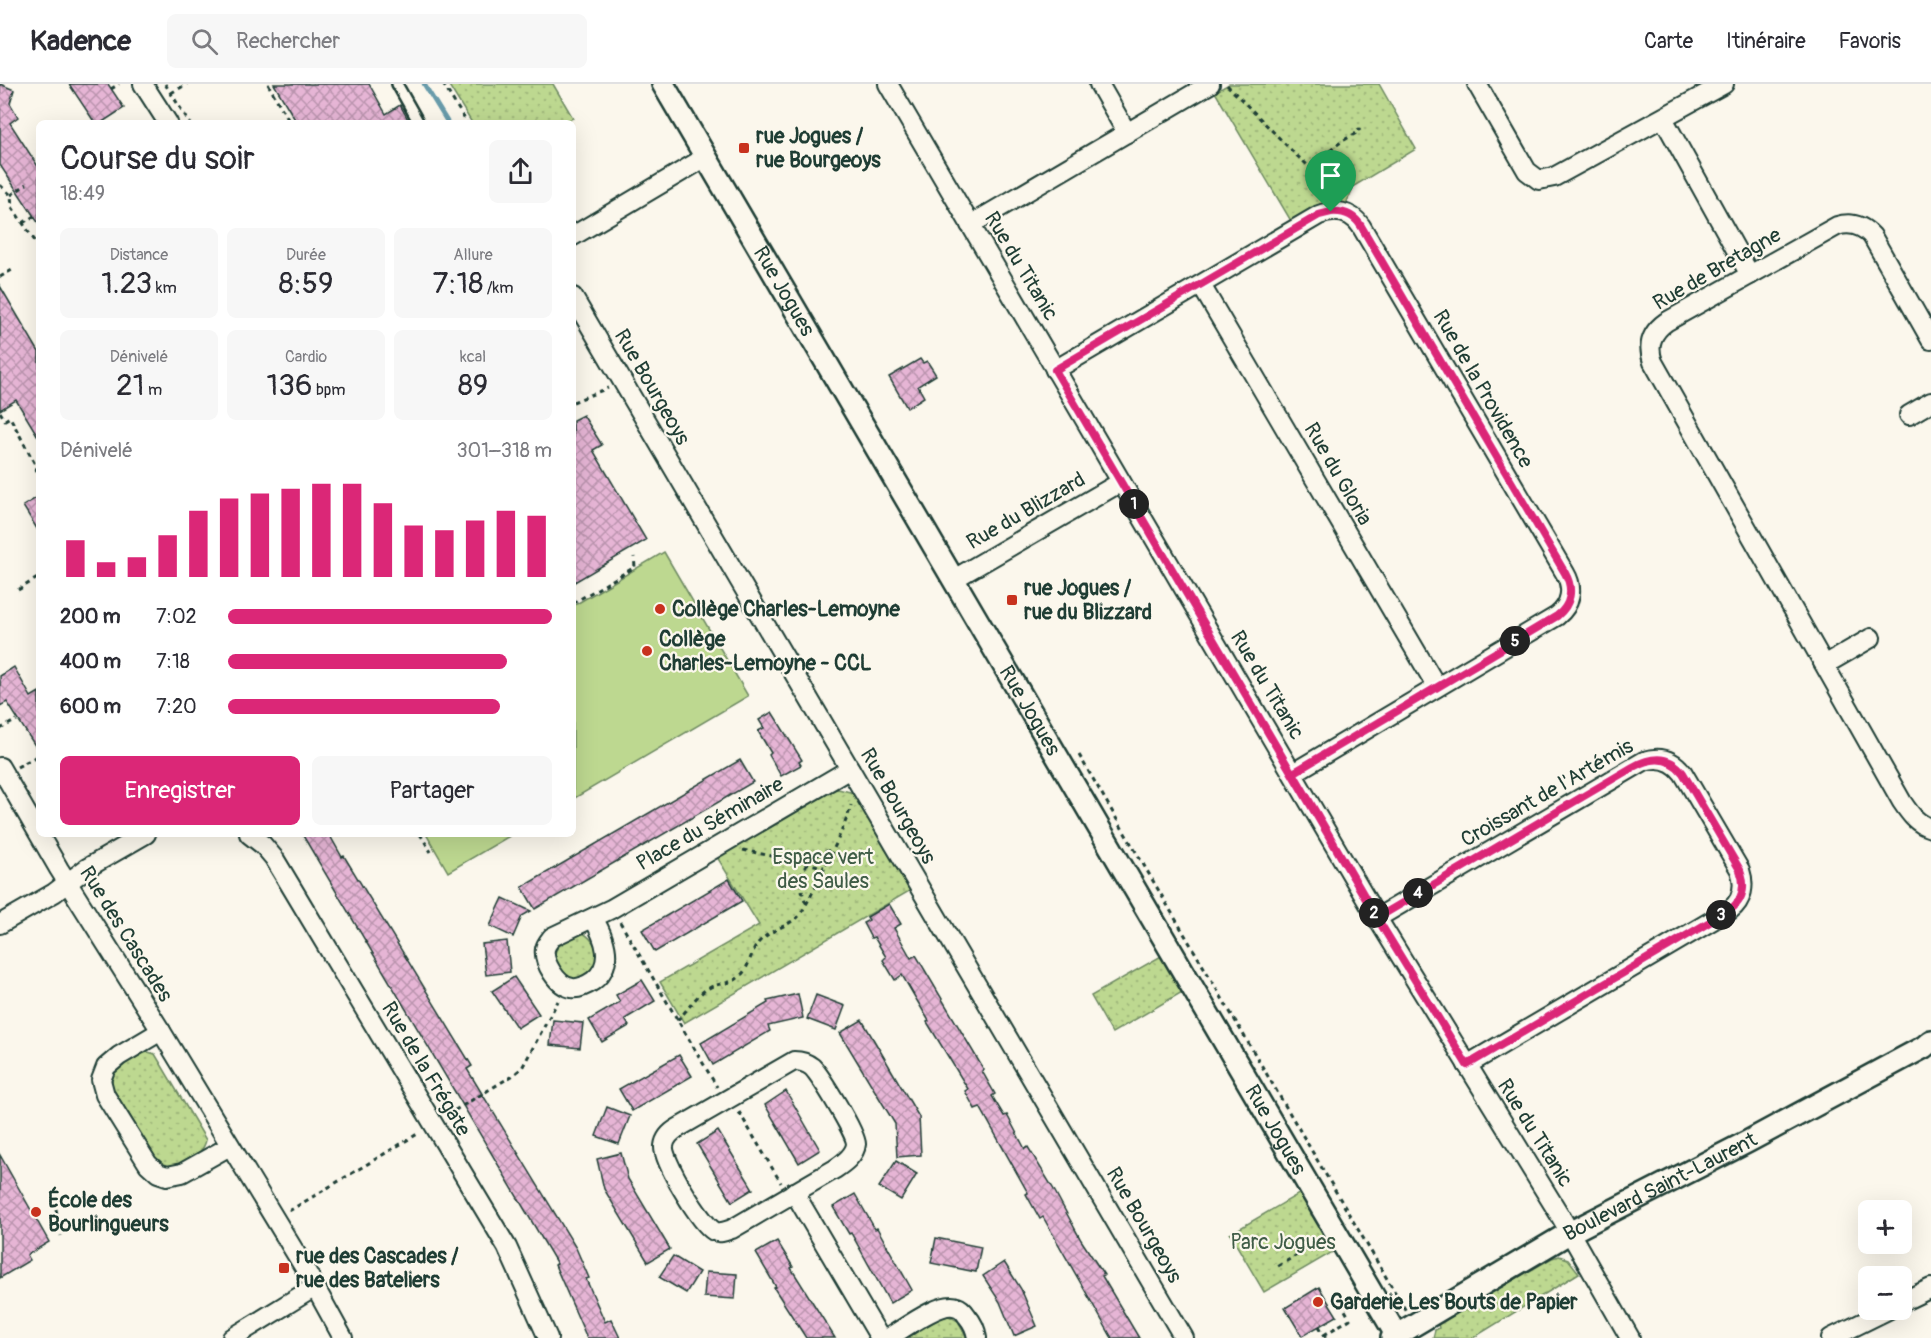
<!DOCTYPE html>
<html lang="fr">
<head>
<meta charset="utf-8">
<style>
	:root { --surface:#fff; --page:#f7f7f7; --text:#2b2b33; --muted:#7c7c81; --line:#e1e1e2; --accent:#db2777 }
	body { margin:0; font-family:Pangolin,sans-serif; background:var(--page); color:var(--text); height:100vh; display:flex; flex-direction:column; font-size:22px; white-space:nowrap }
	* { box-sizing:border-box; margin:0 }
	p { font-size:20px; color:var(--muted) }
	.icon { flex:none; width:33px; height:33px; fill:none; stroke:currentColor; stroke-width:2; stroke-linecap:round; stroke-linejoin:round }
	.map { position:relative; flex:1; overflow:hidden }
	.drawer { position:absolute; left:36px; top:36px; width:540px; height:717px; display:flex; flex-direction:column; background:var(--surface); border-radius:9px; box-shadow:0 6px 24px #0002 }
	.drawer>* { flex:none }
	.tools { position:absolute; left:1858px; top:1116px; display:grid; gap:12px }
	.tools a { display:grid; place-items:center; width:54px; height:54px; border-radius:9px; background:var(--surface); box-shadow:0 6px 24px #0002; font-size:30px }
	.pin { position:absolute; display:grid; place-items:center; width:51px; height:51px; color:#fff; margin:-62px -26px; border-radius:50% 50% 50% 0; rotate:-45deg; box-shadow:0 0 6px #0007 }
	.pin .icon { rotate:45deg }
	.km { position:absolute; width:30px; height:30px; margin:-15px; border-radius:50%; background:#222; color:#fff; font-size:16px; line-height:30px; text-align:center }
	.round { display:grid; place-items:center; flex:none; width:63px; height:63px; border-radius:9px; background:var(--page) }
	.overview { display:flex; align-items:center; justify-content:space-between; height:102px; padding:0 24px }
	h1 { font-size:33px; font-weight:600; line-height:45px }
	.figures { display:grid; grid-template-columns:repeat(3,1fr); gap:9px; height:102px; padding:6px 24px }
	.figures div { display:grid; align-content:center; border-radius:9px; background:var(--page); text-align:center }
	.figures b { font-size:30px; font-weight:600 }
	.figures small { font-size:16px; font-weight:400 }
	.figures p { font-size:16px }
	.chart { height:168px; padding:12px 24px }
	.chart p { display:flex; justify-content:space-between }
	.chart svg { width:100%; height:108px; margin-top:6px; stroke:var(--accent); stroke-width:6 }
	.action { display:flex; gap:12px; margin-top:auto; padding:12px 24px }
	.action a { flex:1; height:69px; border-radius:9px; background:var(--accent); color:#fff; font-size:24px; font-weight:600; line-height:69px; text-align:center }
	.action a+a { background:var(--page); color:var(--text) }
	ul { padding:0 24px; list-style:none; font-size:20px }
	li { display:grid; grid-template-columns:96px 72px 1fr; align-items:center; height:45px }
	li i { height:15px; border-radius:8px; background:var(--accent) }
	header { display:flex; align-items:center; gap:36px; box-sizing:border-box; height:84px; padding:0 30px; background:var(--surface); border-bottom:2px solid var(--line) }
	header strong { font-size:28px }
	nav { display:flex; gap:33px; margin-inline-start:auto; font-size:21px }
	.search { width:420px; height:54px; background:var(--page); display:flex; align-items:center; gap:15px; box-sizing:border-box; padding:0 21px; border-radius:9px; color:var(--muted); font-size:22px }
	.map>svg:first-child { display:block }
	.grass { fill:url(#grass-dots); stroke:#6e8a62; stroke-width:1.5 }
	.garden { fill:#bdd890; stroke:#6e8a62; stroke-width:1.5 }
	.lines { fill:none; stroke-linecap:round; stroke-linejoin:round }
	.stream { stroke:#679baa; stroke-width:4.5 }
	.building { fill:url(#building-cross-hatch); stroke:#1f3d34; stroke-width:1.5 }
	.service-casing { stroke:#1f3d34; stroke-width:14 }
	.minor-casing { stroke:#1f3d34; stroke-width:22 }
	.tertiary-casing { stroke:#1f3d34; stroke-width:26 }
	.path { stroke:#1f3d34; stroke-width:3; stroke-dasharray:4.5 4.5; stroke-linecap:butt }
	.service { stroke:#fbf7ec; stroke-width:9 }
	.minor { stroke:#fbf7ec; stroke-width:18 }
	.tertiary { stroke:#fbf7ec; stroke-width:21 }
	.route-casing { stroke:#fff; stroke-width:12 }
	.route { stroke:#db2777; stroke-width:8 }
	.poi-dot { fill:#c8321e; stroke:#fbf7ec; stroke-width:2 }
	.labels { text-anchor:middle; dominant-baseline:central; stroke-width:4.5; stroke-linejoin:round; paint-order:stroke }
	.poi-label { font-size:21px; font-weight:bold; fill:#1f3d34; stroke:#fbf7ec; text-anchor:start }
	.street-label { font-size:21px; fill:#1f3d34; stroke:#fbf7ec }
	.park-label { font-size:21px; fill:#3f5c46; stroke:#fbf7ec }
</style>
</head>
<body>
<header>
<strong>Kadence</strong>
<div class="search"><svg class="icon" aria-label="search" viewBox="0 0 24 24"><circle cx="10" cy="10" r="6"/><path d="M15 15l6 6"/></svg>Rechercher</div>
<nav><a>Carte</a><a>Itinéraire</a><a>Favoris</a></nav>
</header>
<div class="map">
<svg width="1931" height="1254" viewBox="0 0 1931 1254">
	<defs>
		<pattern id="grass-dots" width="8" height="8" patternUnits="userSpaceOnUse" patternTransform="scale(1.5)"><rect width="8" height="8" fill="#bdd890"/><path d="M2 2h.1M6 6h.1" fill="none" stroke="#a2ba7d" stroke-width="1.8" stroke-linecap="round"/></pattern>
		<pattern id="building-cross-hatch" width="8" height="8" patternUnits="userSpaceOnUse" patternTransform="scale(1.5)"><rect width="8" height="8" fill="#e6b5d5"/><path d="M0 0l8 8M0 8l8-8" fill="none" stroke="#ba94ae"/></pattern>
	</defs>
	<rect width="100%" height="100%" fill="#fbf7ec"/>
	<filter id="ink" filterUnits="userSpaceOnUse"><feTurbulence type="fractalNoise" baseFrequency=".0167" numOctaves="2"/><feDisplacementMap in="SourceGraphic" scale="12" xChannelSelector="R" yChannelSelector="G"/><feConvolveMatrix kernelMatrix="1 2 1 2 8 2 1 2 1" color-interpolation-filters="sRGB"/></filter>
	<g filter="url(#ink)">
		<g class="grass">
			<path d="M448,0H553L573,34L563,39H472Z"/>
			<path d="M1229,0H1379L1416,65L1354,102L1346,120C1324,115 1309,126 1291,137L1215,8Z"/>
			<path d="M838,705L850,708L856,713L911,806L684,939L660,898L759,841L717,773L832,706Z"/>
			<path d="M583,849C607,863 597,895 570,895C543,871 555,859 583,849Z"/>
			<path d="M1163,871L1184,907L1112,949L1091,912Z"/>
			<path d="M148,968L155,970L206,1056C203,1073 174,1089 159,1079L112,1003C109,985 132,971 148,968Z"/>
			<path d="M1302,1108L1336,1166L1264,1208L1230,1150Z"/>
			<path d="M1559,1172L1568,1175L1579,1189L1473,1254H1433L1435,1246L1439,1244L1438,1240L1552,1174Z"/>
			<path d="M949,1232L958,1237L967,1254H907L942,1233Z"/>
		</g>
		<g class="garden">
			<path d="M664,468L748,612L573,715V522Z"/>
			<path d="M426,750H513L448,788Z"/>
		</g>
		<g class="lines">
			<path class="stream" d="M424,0L448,39"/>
		</g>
		<g class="building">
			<path d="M0,0L14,6L10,19L18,33L10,39L39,84V140L0,81Z"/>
			<path d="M69,0H108L124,24L101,39H95Z"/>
			<path d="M274,0H369L386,30L400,21L410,39H297Z"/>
			<path d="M0,202L39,268V354L16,316L0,326Z"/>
			<path d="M920,275L923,279L927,277L936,291L918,302L924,313L907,324L889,293Z"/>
			<path d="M583,331L602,361L593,366L646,456L573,499V336Z"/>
			<path d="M39,412V448L23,422Z"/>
			<path d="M14,583L31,613L39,608V668L7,618L0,622V592Z"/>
			<path d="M772,628L802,676L799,678L801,681L781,692L769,671L771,669L758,647L764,644L759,636Z"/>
			<path d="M740,676L753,698L535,825L522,803Z"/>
			<path d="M302,750H329L342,773L344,772L472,982L467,985L576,1164L589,1194L586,1195L605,1238L611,1235L620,1254H587L555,1181L557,1180Z"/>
			<path d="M729,795L742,817L655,868L642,846Z"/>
			<path d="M503,814L531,827L522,832L513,853L490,842Z"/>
			<path d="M889,820L901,840L894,844L911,874L916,871L984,986L982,987L995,1010L992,1012L1004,1032L1007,1031L1025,1065L1028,1063L1053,1104L1081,1156L1104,1191L1102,1192L1139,1254H1112L1043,1133L1040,1135L1026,1110L1028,1109L980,1023L975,1025L965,1007L968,1005L927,938L929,937L902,891L895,896L883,876L886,873L874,853L871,854L863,839L869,836L867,833Z"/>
			<path d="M507,857L510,888L486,891L482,860Z"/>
			<path d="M514,893L539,930L517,944L492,907Z"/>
			<path d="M642,896L655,917L625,935L629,942L602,958L589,936L620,918L616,911Z"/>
			<path d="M798,910L803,934L768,942L770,947L713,981L701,959L768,919L767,917Z"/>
			<path d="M816,911L845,922L836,946L807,935Z"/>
			<path d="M553,936L583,939L580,964L550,961Z"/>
			<path d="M862,936L919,1033L921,1071L897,1073L895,1040L840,949Z"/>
			<path d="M679,971L692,992L632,1027L619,1005Z"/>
			<path d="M786,1007L820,1066L799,1079L765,1021Z"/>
			<path d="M607,1023L630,1032L619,1060L596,1052Z"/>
			<path d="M718,1047L753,1105L732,1118L697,1060Z"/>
			<path d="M621,1069L628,1095L670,1165L648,1178L604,1105L597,1075Z"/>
			<path d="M0,1071L49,1158L27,1171L30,1176L0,1194Z"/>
			<path d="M896,1077L917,1090L901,1116L879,1103Z"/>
			<path d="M855,1110L875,1145L877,1144L912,1206L890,1219L851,1149L849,1150L833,1123Z"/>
			<path d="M936,1154L981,1163L976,1188L931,1179Z"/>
			<path d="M777,1157L793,1183L791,1184L835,1254H806L774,1204L776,1203L756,1169Z"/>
			<path d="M673,1172L699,1188L686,1209L659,1193Z"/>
			<path d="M1004,1178L1021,1205L1037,1242L1014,1252L1000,1218L983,1192Z"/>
			<path d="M706,1188L737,1190L735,1215L704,1213Z"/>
			<path d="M1319,1203L1337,1232L1302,1252L1285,1224Z"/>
		</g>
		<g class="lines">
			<defs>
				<path id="service" d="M397,0L419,39"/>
				<g id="minor">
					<path d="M143,0L168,39"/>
					<path d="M888,0L1377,834L1561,1133L1630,1254"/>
					<path d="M1099,0L1127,49"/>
					<path d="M1477,0L1527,87L1539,96L1554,93L1724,0"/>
					<path d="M1663,34L1750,191"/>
					<path d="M970,141L1210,0"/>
					<path d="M573,152L706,73"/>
					<path d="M1201,201L1437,603"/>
					<path d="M573,213L1184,1254"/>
					<path d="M1931,256L1872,152C1862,141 1850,138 1837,142L1666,238C1652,248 1647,261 1653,278L1902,718C1910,730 1917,740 1931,744"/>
					<path d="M1055,286L1319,131C1335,125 1351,127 1361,142L1565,489C1574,504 1571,521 1557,532L1293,689"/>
					<path d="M1909,331L1931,318"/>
					<path d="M954,495L1121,398"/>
					<path d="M1826,580L1871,554"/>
					<path d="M0,683L59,785L161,947L304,1183L343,1254"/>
					<path d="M249,750L263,761L274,774L507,1163L548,1254"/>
					<path d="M593,834C605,854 615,880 593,897C587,901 579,905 572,904C557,902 543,878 545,865C546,860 549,857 552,853L611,825L850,685"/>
					<path d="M1377,834L1644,677C1660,672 1673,676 1683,689L1740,786C1745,801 1743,816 1730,826L1467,981"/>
					<path d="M0,840L54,809L87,784L146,750"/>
					<path d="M161,947L119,972L106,983L101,996L105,1011L148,1080L158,1089L167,1092L182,1089L230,1062"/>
					<path d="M794,977C801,977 807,979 812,983C820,991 856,1049 856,1060C855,1071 844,1079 835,1085L732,1145C726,1147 720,1150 714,1147C701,1140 662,1076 664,1062C665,1054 671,1048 678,1044Z"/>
					<path d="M794,1108L880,1254"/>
					<path d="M1902,1218L1931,1204"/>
					<path d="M232,1254L315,1203"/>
					<path d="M888,1254C902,1246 941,1216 957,1223C961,1224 965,1229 967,1232C973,1239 976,1246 977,1254"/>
					<path d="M1831,1254L1888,1226"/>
				</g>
				<g id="tertiary">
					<path id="s1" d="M663,0L1398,1254"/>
					<path id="s2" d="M1392,1254L1569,1149L1747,1058L1924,963L1931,957"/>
				</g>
			</defs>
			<use href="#service" class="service-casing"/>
			<use href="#minor" class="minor-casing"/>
			<use href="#tertiary" class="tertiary-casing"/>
			<g class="path">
				<path d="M165,0L190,39"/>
				<path d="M268,0L290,39"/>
				<path d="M443,0L467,39"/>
				<path d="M1227,1L1296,71L1319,91L1326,114"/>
				<path d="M111,5L119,0"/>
				<path d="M171,9L187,0"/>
				<path d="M484,39L486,38"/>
				<path d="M1319,91C1322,67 1340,58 1360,47L1358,44"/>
				<path d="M0,101L11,111L12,123L39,163"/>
				<path d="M11,111L27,100"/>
				<path d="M23,139L34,132"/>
				<path d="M0,193L12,186"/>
				<path d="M573,318L608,304"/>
				<path d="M0,328L5,336L10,333L37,384L33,389"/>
				<path d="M18,506L39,493"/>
				<path d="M573,519L635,483L634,473"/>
				<path d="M0,645L17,636"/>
				<path d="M1079,671L1406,1227"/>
				<path d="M17,683L39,671"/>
				<path d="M420,750L431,768"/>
				<path d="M743,766L824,783"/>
				<path d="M806,819C795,793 803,772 832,766"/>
				<path d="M620,838L717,1003"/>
				<path d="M677,936C689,926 695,911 709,904C719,898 731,901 739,893C750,884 750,868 759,858C770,846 786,843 798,833C807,824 849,735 851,721"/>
				<path d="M739,1028L781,1099"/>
				<path d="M447,1031L512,992L522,984L558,917"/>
				<path d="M56,1125L61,1152"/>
				<path d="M289,1127L419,1049"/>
				<path d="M1278,1182L1309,1164L1326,1167"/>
				<path d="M1319,1242L1326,1254"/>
				<path d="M1324,1251L1350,1235L1342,1221"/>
			</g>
			<use href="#service" class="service"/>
			<use href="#minor" class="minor"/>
			<use href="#tertiary" class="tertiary"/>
		</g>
	</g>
	<g class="lines" filter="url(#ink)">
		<defs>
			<path id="route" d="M1331,128L1319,131L1055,286L1377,834L1467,981L1730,826C1743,816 1746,802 1740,786L1683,689C1669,671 1651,673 1633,683L1377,834L1293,689L1557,532C1571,521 1574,505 1565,489L1361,142C1354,131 1343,127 1331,128"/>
		</defs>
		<use href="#route" class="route-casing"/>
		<use href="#route" class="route"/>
	</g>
	<g class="poi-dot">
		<rect x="738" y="58" width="12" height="12" rx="3"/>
		<rect x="1006" y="510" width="12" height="12" rx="3"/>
		<circle cx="660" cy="525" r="6"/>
		<circle cx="647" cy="567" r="6"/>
		<circle cx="36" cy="1128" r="6"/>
		<rect x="278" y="1178" width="12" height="12" rx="3"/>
		<circle cx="1318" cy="1218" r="6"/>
	</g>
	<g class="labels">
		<g class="poi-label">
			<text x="756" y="52">rue Jogues /<tspan x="756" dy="24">rue Bourgeoys</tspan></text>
			<text x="1024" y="504">rue Jogues /<tspan x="1024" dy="24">rue du Blizzard</tspan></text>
			<text x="672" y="525">Collège Charles-Lemoyne</text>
			<text x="659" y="555">Collège<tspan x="659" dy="24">Charles-Lemoyne - CCL</tspan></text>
			<text x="48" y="1116">École des<tspan x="48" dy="24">Bourlingueurs</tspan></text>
			<text x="296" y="1172">rue des Cascades /<tspan x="296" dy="24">rue des Bateliers</tspan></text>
			<text x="1330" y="1218">Garderie Les Bouts de Papier</text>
		</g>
		<g class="street-label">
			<text transform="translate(1021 182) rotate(59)">Rue du Titanic</text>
			<text transform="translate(1717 185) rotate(-30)">Rue de Bretagne</text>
			<text stroke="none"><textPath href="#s1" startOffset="240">Rue Jogues</textPath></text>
			<text transform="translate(652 303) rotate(60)">Rue Bourgeoys</text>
			<text transform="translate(1483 305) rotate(60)">Rue de la Providence</text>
			<text transform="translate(1338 390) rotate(60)">Rue du Gloria</text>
			<text transform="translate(1026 427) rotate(-30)">Rue du Blizzard</text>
			<text transform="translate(1267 601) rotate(59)">Rue du Titanic</text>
			<text stroke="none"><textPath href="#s1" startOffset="726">Rue Jogues</textPath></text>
			<text transform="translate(1547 709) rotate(-30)">Croissant de l'Artémis</text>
			<text transform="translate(898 722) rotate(60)">Rue Bourgeoys</text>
			<text transform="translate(710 740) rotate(-30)">Place du Séminaire</text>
			<text transform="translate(126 850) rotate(58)">Rue des Cascades</text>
			<text transform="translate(426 985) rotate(59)">Rue de la Frégate</text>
			<text stroke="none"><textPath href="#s1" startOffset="1212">Rue Jogues</textPath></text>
			<text transform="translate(1535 1049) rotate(58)">Rue du Titanic</text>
			<text stroke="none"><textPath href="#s2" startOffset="308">Boulevard Saint-Laurent</textPath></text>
			<text transform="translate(1144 1141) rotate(60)">Rue Bourgeoys</text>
		</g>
		<g class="park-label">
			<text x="823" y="773">Espace vert<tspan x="823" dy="24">des Saules</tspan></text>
			<text x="1283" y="1158">Parc Jogues</text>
		</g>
	</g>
</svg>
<div class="tools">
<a>+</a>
<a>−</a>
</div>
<div class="pin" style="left:1331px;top:128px;background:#1e9e55"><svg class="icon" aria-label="arrive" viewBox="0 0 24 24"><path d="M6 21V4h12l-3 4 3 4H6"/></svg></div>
<b class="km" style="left:1134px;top:420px">1</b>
<b class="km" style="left:1374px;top:829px">2</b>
<b class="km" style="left:1721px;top:831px">3</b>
<b class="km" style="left:1418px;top:809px">4</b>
<b class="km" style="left:1515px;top:557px">5</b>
<section class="drawer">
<div class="overview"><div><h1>Course du soir</h1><p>18:49</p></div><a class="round"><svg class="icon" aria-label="share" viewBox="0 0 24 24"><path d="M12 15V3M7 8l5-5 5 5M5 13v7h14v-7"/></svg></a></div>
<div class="figures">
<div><p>Distance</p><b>1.23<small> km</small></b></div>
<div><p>Durée</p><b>8:59</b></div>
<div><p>Allure</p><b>7:18<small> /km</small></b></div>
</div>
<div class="figures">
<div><p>Dénivelé</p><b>21<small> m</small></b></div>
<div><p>Cardio</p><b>136<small> bpm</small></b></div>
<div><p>kcal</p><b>89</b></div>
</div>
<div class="chart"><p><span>Dénivelé</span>301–318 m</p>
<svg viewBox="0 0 160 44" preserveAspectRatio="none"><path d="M5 44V29M15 44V38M25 44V36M35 44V27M45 44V17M55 44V12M65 44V10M75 44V8M85 44V6M95 44V6M105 44V14M115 44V23M125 44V25M135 44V21M145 44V17M155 44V19"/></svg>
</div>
<ul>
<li><b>200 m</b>7:02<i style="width:100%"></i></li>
<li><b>400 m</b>7:18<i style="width:86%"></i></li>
<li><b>600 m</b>7:20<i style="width:84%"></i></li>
</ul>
<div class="action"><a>Enregistrer</a><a>Partager</a></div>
</section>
</div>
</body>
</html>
